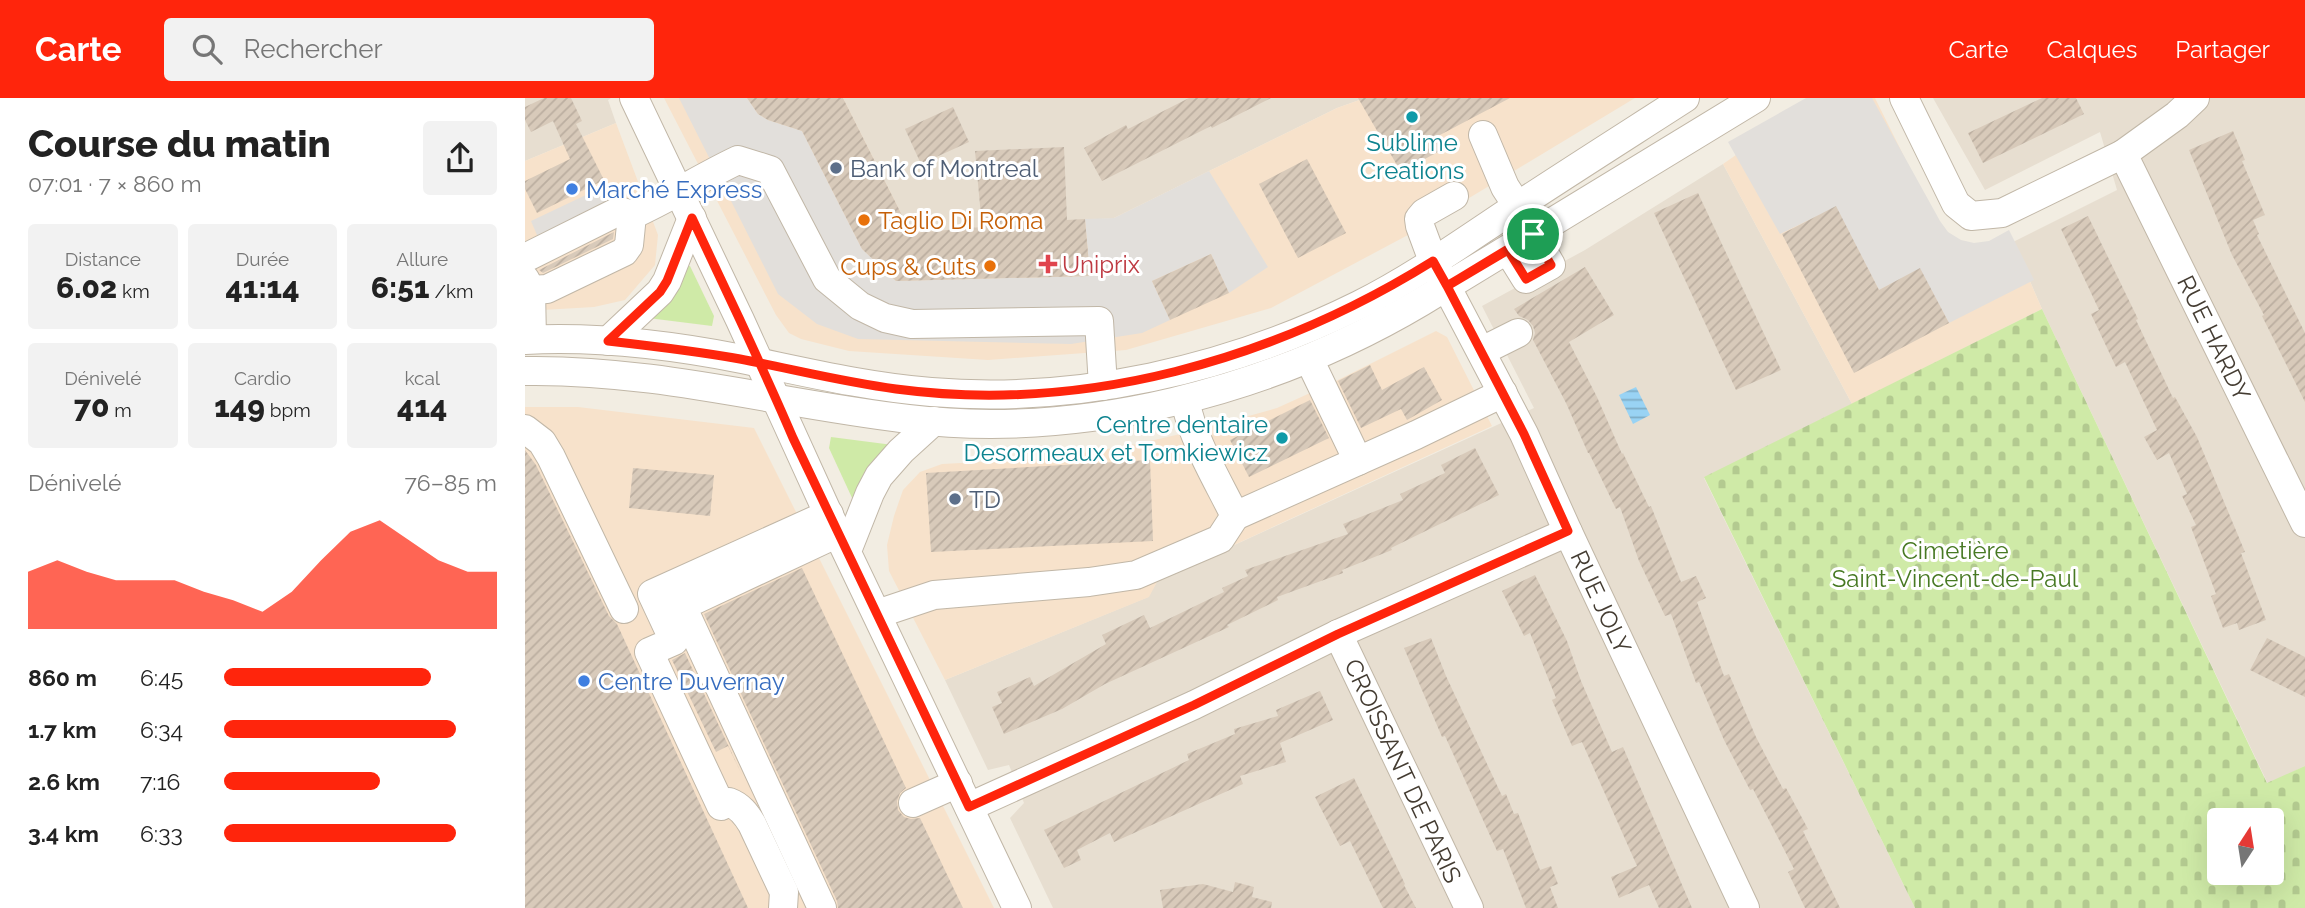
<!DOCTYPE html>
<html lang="fr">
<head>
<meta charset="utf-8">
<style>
	:root { --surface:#fff; --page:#f2f2f2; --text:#222; --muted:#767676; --accent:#ff250c }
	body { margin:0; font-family:Raleway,sans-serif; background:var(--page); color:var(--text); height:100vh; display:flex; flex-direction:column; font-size:26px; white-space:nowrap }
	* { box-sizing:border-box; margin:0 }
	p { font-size:23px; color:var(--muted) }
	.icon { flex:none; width:38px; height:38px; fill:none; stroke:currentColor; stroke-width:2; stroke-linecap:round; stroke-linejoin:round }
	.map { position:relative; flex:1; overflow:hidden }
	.panel { display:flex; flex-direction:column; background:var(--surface); width:525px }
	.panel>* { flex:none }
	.needle { width:46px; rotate:12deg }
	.fabs { position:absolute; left:1682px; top:710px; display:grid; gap:14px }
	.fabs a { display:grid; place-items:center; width:77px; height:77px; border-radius:7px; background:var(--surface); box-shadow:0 7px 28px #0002; font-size:35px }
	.pin { position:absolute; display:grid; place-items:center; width:60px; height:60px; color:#fff; margin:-30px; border:4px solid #fff; border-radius:50%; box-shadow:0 2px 7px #0007 }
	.round { display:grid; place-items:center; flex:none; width:74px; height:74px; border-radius:7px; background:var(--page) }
	.head { display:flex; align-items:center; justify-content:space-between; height:119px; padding:0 28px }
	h1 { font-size:38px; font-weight:800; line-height:52px }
	.stats { display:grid; grid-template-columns:repeat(3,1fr); gap:10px; height:119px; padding:7px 28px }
	.stats div { display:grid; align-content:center; border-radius:7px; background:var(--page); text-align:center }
	.stats b { font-size:30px; font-weight:800 }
	.stats small { font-size:19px; font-weight:400 }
	.stats p { font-size:19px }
	.chart { height:196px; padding:14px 28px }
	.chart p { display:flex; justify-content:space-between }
	.chart svg { width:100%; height:126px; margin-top:7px; fill:var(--accent); opacity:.7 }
	ul { padding:0 28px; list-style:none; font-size:23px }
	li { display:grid; grid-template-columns:112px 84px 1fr; align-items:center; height:52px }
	li i { height:18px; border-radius:9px; background:var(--accent) }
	header { display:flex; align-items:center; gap:42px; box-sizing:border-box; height:98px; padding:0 35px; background:var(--accent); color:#fff }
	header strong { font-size:33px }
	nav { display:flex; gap:38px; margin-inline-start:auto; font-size:24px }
	.search { width:490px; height:63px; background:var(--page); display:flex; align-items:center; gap:18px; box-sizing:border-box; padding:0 24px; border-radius:7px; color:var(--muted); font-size:26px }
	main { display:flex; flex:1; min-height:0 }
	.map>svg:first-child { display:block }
	.residential { fill:#e7ded0 }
	.commercial { fill:#f7e2cb }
	.grass { fill:#cfeaa7 }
	.cemetery { fill:url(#cemetery-stones); fill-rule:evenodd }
	.parking { fill:#e2dfdb }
	.water { fill:url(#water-rules) }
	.building { fill:url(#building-hatch) }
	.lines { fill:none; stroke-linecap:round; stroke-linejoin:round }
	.minor-casing { stroke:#c1b7a7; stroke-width:30 }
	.minor { stroke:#fff; stroke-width:28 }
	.route-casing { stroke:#fff; stroke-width:14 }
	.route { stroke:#ff250c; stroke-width:9 }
	.culture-dot { fill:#0f9aa8; stroke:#fff; stroke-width:2.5 }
	.service-dot { fill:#5c6f8a; stroke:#fff; stroke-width:2.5 }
	.shop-dot { fill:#3f7fe0; stroke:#fff; stroke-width:2.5 }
	.food-dot { fill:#e8710a; stroke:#fff; stroke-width:2.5 }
	.health-dot { fill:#e0444e; stroke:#fff; stroke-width:2.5 }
	.labels { text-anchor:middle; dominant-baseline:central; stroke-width:6; stroke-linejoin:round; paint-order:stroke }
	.culture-label { font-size:24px; fill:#0d838f; stroke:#fff }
	.service-label { font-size:24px; fill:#4e5e75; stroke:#fff; text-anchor:start }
	.shop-label { font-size:24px; fill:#366cbe; stroke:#fff; text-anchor:start }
	.food-label { font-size:24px; fill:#c56008; stroke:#fff; text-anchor:start }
	.health-label { font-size:24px; fill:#be3a42; stroke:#fff; text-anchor:start }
	.street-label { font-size:24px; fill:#443c32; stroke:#fff }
	.park-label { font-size:24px; fill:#477923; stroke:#fff }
</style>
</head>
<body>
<header>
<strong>Carte</strong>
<div class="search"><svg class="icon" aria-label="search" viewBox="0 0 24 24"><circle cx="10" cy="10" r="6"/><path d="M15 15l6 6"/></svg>Rechercher</div>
<nav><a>Carte</a><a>Calques</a><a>Partager</a></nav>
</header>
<main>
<section class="panel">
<div class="head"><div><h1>Course du matin</h1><p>07:01 · 7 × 860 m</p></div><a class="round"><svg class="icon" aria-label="share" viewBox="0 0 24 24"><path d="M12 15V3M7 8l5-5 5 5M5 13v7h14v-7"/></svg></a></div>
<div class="stats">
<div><p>Distance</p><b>6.02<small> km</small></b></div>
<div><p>Durée</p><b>41:14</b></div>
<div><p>Allure</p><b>6:51<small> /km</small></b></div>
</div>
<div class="stats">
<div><p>Dénivelé</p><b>70<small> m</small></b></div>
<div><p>Cardio</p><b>149<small> bpm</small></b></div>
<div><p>kcal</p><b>414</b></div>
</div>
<div class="chart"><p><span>Dénivelé</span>76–85 m</p>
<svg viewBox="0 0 160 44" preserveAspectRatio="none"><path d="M0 44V24L10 20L20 24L30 27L40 27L50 27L60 31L70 34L80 38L90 31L100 20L110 10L120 6L130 13L140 20L150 24L160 24V44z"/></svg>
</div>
<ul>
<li><b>860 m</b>6:45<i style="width:76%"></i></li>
<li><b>1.7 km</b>6:34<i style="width:85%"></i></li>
<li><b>2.6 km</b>7:16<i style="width:57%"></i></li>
<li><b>3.4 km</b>6:33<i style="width:85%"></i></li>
</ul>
</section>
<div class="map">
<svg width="1780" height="810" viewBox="0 0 1780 810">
	<defs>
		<pattern id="cemetery-stones" width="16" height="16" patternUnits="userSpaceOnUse" patternTransform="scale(1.75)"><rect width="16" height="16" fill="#cfeaa7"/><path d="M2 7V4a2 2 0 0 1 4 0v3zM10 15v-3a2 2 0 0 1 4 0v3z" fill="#b3ca90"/></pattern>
		<pattern id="water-rules" width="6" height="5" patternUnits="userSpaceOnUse" patternTransform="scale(1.75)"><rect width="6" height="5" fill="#99d3f4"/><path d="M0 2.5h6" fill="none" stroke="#7eacc6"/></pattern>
		<pattern id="building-hatch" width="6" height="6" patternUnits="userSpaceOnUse" patternTransform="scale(1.75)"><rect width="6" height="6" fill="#d8caba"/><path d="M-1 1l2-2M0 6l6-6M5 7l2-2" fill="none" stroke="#bbaea0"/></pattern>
	</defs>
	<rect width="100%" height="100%" fill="#f2ede2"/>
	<g class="residential">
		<path d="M0,0H86L83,2L91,25L0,63Z"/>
		<path d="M318,0H840L812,10L589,120L386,135Z"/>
		<path d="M1408,0H1780V668L1743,686L1517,211L1488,144L1592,92L1575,34L1460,92Z"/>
		<path d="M1198,66L1327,306L1179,380L1390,810H528L485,720L499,705L484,667L463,672L420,582L623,499L633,482L1009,310L957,208L1060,152Z"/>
	</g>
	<g class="commercial">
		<path d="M139,0H318L386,135L589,120L812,10L840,0H1110L881,138L746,210L601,252L463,262L324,253L276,241L264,235L251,217Z"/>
		<path d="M1293,0H1350L1418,137L1433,149L1488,144L1517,211L1327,306L1198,66Z"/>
		<path d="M91,25L133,137L130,167L100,202L69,209L0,213V63Z"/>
		<path d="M911,233L922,239L967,328L633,482L624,499L420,582L364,473L362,447L369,418L378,392L395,374L417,366L528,360L612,346L677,331L752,310L805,286Z"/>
		<path d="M0,309H53L229,330L469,810H0Z"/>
	</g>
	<g class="grass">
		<path d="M165,168L189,218L187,228L123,220L158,169Z"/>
		<path d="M306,339L368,347L328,402L304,350Z"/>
	</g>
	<path class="cemetery" d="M1517,211L1742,685L1780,668V810H1390L1179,379ZM1694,723H1746V775H1694Z"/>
	<g class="parking">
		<path d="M154,0H222L233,16L243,22L277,33L337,151L371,183L565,178L560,121L589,120L684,73L743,169L704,195L686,156L627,183L645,222L617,235L546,246L333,241L292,226L253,196Z"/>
		<path d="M1281,0H1347L1415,123L1423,134L1436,142L1449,145L1464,143L1484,132L1509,182L1424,225L1395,171L1354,192L1311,109L1255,136L1203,44Z"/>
		<path d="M82,87L92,105L18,151L6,123Z"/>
	</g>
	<path class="water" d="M1111,289L1125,317L1108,326L1094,297Z"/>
	<g class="building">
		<path d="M19,0H46L57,23L51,26L79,82L12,115L0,91V83L45,61L28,23L6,34L0,22V9Z"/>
		<path d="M222,0H318L386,135L457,129L450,53L539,49L542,122L560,121L565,178L371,183L337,151L277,33L243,22L233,16Z"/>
		<path d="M664,0H746L687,30L686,28L577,83L559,50L601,27L603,31Z"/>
		<path d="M833,0H985L913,38L920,50L876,74Z"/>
		<path d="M1517,0H1551L1559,16L1458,65L1443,35Z"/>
		<path d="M428,9L444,44L396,66L380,31Z"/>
		<path d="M1708,33L1720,62L1717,63L1740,117L1728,122L1734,136L1732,137L1780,235V304L1737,218L1739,217L1707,157L1664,52Z"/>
		<path d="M782,61L821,135L773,160L734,86Z"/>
		<path d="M1173,95L1256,272L1211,292L1129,115Z"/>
		<path d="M1311,108L1354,192L1395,170L1424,225L1329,275L1257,136Z"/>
		<path d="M1563,118L1613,221L1611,222L1648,300L1650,299L1672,339L1720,454L1716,455L1741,522L1714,532L1712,525L1698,530L1686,498L1691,496L1666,429L1671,427L1657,398L1662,396L1644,355L1632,362L1619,339L1632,332L1600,264L1591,269L1566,216L1574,212L1536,131Z"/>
		<path d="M89,134L88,141L18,175L14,172Z"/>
		<path d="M686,156L704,195L645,222L627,183Z"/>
		<path d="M1060,169L1089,217L1044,244L1072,299L1097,356L1098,355L1124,409L1126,408L1156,484L1171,478L1181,500L1172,504L1199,578L1204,576L1231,639L1258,691L1261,690L1283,731L1278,733L1315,810H1280L1263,774L1269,771L1228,691L1225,692L1199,642L1174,584L1171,585L1146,516L1140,518L1114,463L1095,409L1091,411L1064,355H1063L1041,305L1008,242L1010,235L1008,228L1003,222L994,218L989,211Z"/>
		<path d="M845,267L857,292L899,269L917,302L882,322L876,311L836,330L813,283Z"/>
		<path d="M785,302L804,340L724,379L705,342Z"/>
		<path d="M950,350L974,397L866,450L867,452L817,472L818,475L752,499L753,502L702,527L704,529L580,586L537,611L479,636L467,609L477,605L472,594L505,579L509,588L581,546L577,537L619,517L625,530L699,494L697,490L723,478L720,472L823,436L818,426L878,402L875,396L920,375L916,367Z"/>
		<path d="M0,352L11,367L84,518L92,526L223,810H0Z"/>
		<path d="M625,362L628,443L406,454L401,375Z"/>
		<path d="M108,370L189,377L185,418L104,410Z"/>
		<path d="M277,470L381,690L375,695L372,703L373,712L379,719L386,721L395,720L438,810H313L312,803L179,516Z"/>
		<path d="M1010,477L1042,543L1056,583L1087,654L1098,649L1167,810H1134L1124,787L1094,800L1086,779L1112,768L1057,644L1047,648L1027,602L1031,600L1005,535L999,538L977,493Z"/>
		<path d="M906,540L921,578L977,698L981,696L989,716L993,715L1015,772L1026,768L1033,786L1025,789L1033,810H1001L978,751L972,753L920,638L917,639L879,550Z"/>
		<path d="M1742,540L1780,559V599L1725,572Z"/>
		<path d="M160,555L218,679L203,648L191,654L147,562Z"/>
		<path d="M795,593L808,622L755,645L761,664L715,678L718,686L589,744L585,735L552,752L556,762L539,770L519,732L664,662L662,656L710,636L709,631L753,618L751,612Z"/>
		<path d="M829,680L880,786L879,787L891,810H858L825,743L815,748L790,699Z"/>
		<path d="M710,784L729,789L727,799L747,804L746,810H638L635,792L678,786L708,794Z"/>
	</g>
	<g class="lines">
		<defs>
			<g id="minor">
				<path d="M109,0L215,222L301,411L492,810"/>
				<path d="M1379,0L1431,106L1446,118L1477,115L1598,56L1652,17L1670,0"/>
				<path d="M958,37L980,89L993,109"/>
				<path d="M1598,56L1780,425"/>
				<path d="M929,98L899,115L894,121L895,128L908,163L999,336L1043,434L1220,810"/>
				<path d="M983,152L1001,181L1026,167L1008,136"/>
				<path d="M0,160L94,113L107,117C143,101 177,79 213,62L245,72L302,181L335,208L360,220L387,226L574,223L578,288"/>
				<path d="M0,181L6,192L7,241"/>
				<path d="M6,192L22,191L99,154L104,147L107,117"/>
				<path d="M0,242C72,238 146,247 217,261C280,274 342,289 406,294C553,306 703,272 834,207C886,181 934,147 982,115C1041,76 1101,38 1160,0"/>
				<path d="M83,243L135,194L142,183L167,120"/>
				<path d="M957,253L993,235"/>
				<path d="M784,261L833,363"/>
				<path d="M0,273C131,271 254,306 383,321C558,342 746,293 896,204L1231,0"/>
				<path d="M660,302C668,343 692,381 710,418L891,337L978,295"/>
				<path d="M0,331L17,344L26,359L99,511"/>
				<path d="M322,453L345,395L354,378L376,353L409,323"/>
				<path d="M352,516L409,497L564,484L611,477L695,441L710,418"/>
				<path d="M813,536L944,810"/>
				<path d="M388,705L433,685"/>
				<path d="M444,709L669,607L813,536L1043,434"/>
				<path d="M258,810L259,794L227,726C221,716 215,708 204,704L196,708L124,554L149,543L127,496L304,416"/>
				<path d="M297,810L157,508L313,435"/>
			</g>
		</defs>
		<use href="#minor" class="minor-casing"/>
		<use href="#minor" class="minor"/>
	</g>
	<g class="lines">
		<defs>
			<path id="route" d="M1008,136L922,188L908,163C749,262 559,316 371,291C318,284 267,271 215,261C171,253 127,248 83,243L135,194L142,183L167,120L215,222C233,261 251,300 268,340L444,709L669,607L813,536L1043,433L999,336L922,188L983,152L1001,181L1026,167L1008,136"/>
		</defs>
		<use href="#route" class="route-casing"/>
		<use href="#route" class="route"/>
	</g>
	<g class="culture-dot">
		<circle cx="887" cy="19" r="7"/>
		<circle cx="757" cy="340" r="7"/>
	</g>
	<g class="service-dot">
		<circle cx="311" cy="70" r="7"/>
		<circle cx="430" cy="401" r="7"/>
	</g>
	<g class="shop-dot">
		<circle cx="47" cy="91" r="7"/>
		<circle cx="59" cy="583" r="7"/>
	</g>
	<g class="food-dot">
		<circle cx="339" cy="122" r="7"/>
		<circle cx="465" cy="168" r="7"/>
	</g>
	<path class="health-dot" d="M519.5 155.5h7v7h7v7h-7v7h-7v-7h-7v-7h7z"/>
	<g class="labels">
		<g class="culture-label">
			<text x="887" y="44">Sublime<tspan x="887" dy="28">Creations</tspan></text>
			<text x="743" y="326" text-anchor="end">Centre dentaire<tspan x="743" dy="28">Desormeaux et Tomkiewicz</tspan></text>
		</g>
		<g class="service-label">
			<text x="325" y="70">Bank of Montreal</text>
			<text x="444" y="401">TD</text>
		</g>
		<g class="shop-label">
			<text x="61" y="91">Marché Express</text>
			<text x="73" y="583">Centre Duvernay</text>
		</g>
		<g class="food-label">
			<text x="353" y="122">Taglio Di Roma</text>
			<text x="451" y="168" text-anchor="end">Cups &amp; Cuts</text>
		</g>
		<g class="health-label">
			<text x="537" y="166">Uniprix</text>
		</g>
		<g class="street-label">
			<text transform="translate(1689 240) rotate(64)">RUE HARDY</text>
			<text transform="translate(1076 504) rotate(65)">RUE JOLY</text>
			<text transform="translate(878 673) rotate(65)">CROISSANT DE PARIS</text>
		</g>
		<g class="park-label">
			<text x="1430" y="452">Cimetière<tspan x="1430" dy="28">Saint-Vincent-de-Paul</tspan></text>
		</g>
	</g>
</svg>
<div class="fabs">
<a><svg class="needle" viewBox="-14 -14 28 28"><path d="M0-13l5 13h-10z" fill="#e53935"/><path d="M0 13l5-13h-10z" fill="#767676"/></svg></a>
</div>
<div class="pin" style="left:1008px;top:136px;background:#1e9e55"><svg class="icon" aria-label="arrive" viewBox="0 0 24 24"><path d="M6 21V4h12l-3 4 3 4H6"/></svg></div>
</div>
</main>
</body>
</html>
